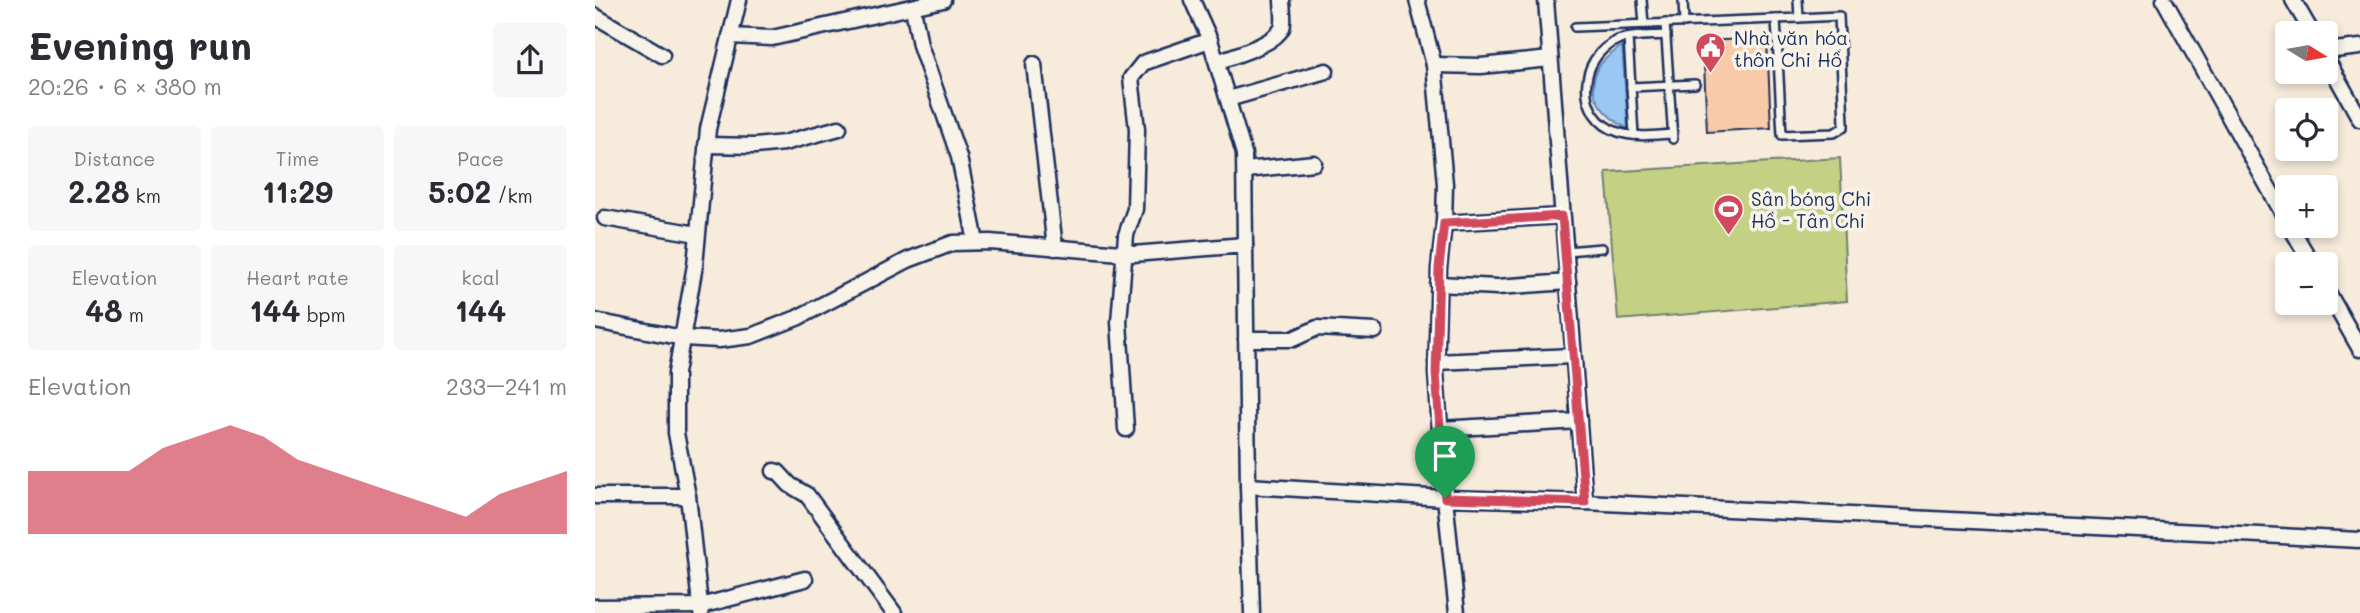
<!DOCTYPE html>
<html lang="en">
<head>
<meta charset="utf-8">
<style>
	:root { --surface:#fff; --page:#f7f7f7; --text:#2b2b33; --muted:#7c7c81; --accent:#d1495b }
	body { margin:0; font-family:Mali,sans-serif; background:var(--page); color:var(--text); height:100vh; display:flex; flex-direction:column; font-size:26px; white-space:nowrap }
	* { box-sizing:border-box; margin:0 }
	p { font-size:23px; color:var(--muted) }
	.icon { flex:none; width:38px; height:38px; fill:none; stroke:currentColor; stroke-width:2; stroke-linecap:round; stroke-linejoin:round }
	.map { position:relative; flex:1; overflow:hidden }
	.details { display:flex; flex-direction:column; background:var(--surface); width:595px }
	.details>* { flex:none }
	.needle { width:46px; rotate:101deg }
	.controls { position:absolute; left:1680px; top:21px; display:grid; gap:14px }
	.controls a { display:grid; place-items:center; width:63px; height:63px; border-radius:7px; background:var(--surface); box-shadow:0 4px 10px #0003; font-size:35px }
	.pin { position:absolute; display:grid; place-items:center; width:60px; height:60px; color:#fff; margin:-72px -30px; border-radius:50% 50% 50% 0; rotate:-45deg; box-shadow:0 0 7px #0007 }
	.pin .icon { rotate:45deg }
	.round { display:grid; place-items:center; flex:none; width:74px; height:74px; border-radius:7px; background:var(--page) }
	.summary { display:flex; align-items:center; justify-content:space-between; height:119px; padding:0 28px }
	h1 { font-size:38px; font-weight:700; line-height:52px }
	.figures { display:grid; grid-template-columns:repeat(3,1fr); gap:10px; height:119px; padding:7px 28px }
	.figures div { display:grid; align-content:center; border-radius:7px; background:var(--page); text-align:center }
	.figures b { font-size:30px; font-weight:700 }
	.figures small { font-size:19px; font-weight:400 }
	.figures p { font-size:19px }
	.chart { height:196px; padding:14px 28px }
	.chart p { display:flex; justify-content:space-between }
	.chart svg { width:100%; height:126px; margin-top:7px; fill:var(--accent); opacity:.7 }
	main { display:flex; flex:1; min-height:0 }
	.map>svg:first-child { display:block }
	.green { fill:#c4d084; stroke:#708071; stroke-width:2 }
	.water { fill:#9ac7f4; stroke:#678ab8; stroke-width:2 }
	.building { fill:#f8caa7; stroke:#1b2f5e; stroke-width:2 }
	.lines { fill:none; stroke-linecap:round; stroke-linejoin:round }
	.service-casing { stroke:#1b2f5e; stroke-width:12 }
	.minor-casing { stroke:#1b2f5e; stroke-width:19 }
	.service { stroke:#f7f3e8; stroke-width:7 }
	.minor { stroke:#f7f3e8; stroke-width:14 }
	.route-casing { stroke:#fff; stroke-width:14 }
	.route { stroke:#d1495b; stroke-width:9 }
	.labels { text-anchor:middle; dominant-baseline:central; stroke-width:7; stroke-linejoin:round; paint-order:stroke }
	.poi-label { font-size:19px; fill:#1b2f5e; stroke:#f7f3e8; text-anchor:start }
</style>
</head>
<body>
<main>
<section class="details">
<div class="summary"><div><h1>Evening run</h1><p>20:26 · 6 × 380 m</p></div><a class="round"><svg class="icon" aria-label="share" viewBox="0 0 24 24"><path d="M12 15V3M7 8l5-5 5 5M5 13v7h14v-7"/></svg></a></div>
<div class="figures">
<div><p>Distance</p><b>2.28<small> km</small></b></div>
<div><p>Time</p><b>11:29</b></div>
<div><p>Pace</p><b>5:02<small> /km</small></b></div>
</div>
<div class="figures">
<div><p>Elevation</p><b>48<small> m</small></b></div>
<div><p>Heart rate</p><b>144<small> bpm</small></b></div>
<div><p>kcal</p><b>144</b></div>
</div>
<div class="chart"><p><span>Elevation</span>233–241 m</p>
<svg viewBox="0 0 160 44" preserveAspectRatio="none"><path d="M0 44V22L10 22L20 22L30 22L40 14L50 10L60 6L70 10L80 18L90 22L100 26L110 30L120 34L130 38L140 30L150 26L160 22V44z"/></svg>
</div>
</section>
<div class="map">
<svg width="1765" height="613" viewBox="0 0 1765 613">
	<rect width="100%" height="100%" fill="#f7ebdb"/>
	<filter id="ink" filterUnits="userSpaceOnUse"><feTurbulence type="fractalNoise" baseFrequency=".0143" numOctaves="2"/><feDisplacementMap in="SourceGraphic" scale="14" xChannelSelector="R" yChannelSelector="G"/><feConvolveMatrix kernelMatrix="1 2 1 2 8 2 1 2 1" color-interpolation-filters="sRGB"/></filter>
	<g filter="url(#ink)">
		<path class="green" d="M1245,158L1252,301L1023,320L1011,172Z"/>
		<path class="water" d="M1027,46L1033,129C1011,117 990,97 1002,70C1007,59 1018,53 1027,46Z"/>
		<path class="building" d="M1172,38L1176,128L1112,132L1108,41Z"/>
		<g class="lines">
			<defs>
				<g id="service">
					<path d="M1047,0L1049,24"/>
					<path d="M1088,0L1089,23"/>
					<path d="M1181,19L1187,135L1239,133L1249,127V123L1244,16L1204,18"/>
					<path d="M1070,23L1078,139"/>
					<path d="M980,27L1204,18L1203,0"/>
					<path d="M1071,35C1056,36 1037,35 1023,40C982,57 980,118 1023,132C1040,138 1060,135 1077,134"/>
					<path d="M1033,38L1039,135"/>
					<path d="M1036,87L1100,84"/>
					<path d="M971,251L1007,248"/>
				</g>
				<g id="minor">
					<path d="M597,0L615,40L649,154L650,245"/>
					<path d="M951,0L990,502"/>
					<path d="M1569,0L1692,221"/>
					<path d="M1698,0L1717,33"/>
					<path d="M318,8L325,45L364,157L381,242"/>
					<path d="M0,16L67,55"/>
					<path d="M135,36L177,38L348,0"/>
					<path d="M1731,51L1765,47"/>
					<path d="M1731,58L1765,119"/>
					<path d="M622,62C639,55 679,45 687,28C690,20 687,9 687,0"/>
					<path d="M439,64L460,248"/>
					<path d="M839,65L886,66L955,59"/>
					<path d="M633,99L731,71"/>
					<path d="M111,145L160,146L189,143L244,128"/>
					<path d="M650,170L719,163"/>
					<path d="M10,218L102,234"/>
					<path d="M849,223L967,216"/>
					<path d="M1695,226L1717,264"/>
					<path d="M843,284L902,287L973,282"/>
					<path d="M1731,289L1765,349"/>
					<path d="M0,321L88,338L124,340L156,336L202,318L313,260L358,243L395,242L538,254L650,245L653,486"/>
					<path d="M651,339H698L722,328L780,331"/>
					<path d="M841,362L978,356"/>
					<path d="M531,429L524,322L531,235L540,209L542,129L536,78L548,63L615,40"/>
					<path d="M845,429L984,421"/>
					<path d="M179,471L183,472L195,485L212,495L299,613"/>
					<path d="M0,496H93"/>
					<path d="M0,607L105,606L210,579"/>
					<path d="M106,613L93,496L81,433V373L100,265L113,129L144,0"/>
					<path d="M657,613L653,486L850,498L841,373L844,268L849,223L850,184L839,65L822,0"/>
					<path d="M862,613L850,498L990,502L1765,540"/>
				</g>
			</defs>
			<use href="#service" class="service-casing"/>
			<use href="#minor" class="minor-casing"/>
			<use href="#service" class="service"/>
			<use href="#minor" class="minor"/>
		</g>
	</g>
	<g class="lines" filter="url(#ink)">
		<defs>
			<path id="route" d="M967,216L990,502L850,498L841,373L844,268L849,223Z"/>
		</defs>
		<use href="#route" class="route-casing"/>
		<use href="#route" class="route"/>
	</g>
	<defs>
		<symbol id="civic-pin" viewBox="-11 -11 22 30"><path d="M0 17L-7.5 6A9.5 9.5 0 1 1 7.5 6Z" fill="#d1495b" stroke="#f7f3e8"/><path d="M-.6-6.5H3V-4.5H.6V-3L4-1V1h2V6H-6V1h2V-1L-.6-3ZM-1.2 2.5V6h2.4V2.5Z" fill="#fff"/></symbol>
		<symbol id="stadium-pin" viewBox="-11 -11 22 30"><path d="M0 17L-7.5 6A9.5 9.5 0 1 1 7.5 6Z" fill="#d1495b" stroke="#f7f3e8"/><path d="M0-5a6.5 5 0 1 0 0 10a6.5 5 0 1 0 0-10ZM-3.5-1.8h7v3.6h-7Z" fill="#fff"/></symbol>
	</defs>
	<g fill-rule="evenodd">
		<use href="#civic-pin" x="1098" y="30" width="35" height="47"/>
		<use href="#stadium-pin" x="1116" y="192" width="35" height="47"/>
	</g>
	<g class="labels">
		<g class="poi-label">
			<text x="1139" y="37">Nhà văn hóa<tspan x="1139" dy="22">thôn Chi Hồ</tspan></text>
			<text x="1156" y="198">Sân bóng Chi<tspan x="1156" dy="22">Hồ - Tân Chi</tspan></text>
		</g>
	</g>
</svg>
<div class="controls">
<a><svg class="needle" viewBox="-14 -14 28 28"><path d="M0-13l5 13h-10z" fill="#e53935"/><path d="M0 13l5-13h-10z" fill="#7c7c81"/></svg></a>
<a><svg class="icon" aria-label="locate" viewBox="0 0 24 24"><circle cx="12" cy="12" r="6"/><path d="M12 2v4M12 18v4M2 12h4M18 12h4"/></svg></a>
<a>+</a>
<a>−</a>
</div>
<div class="pin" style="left:850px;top:498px;background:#1e9e55"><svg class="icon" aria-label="arrive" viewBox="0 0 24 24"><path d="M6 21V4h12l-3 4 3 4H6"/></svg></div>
</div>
</main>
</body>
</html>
